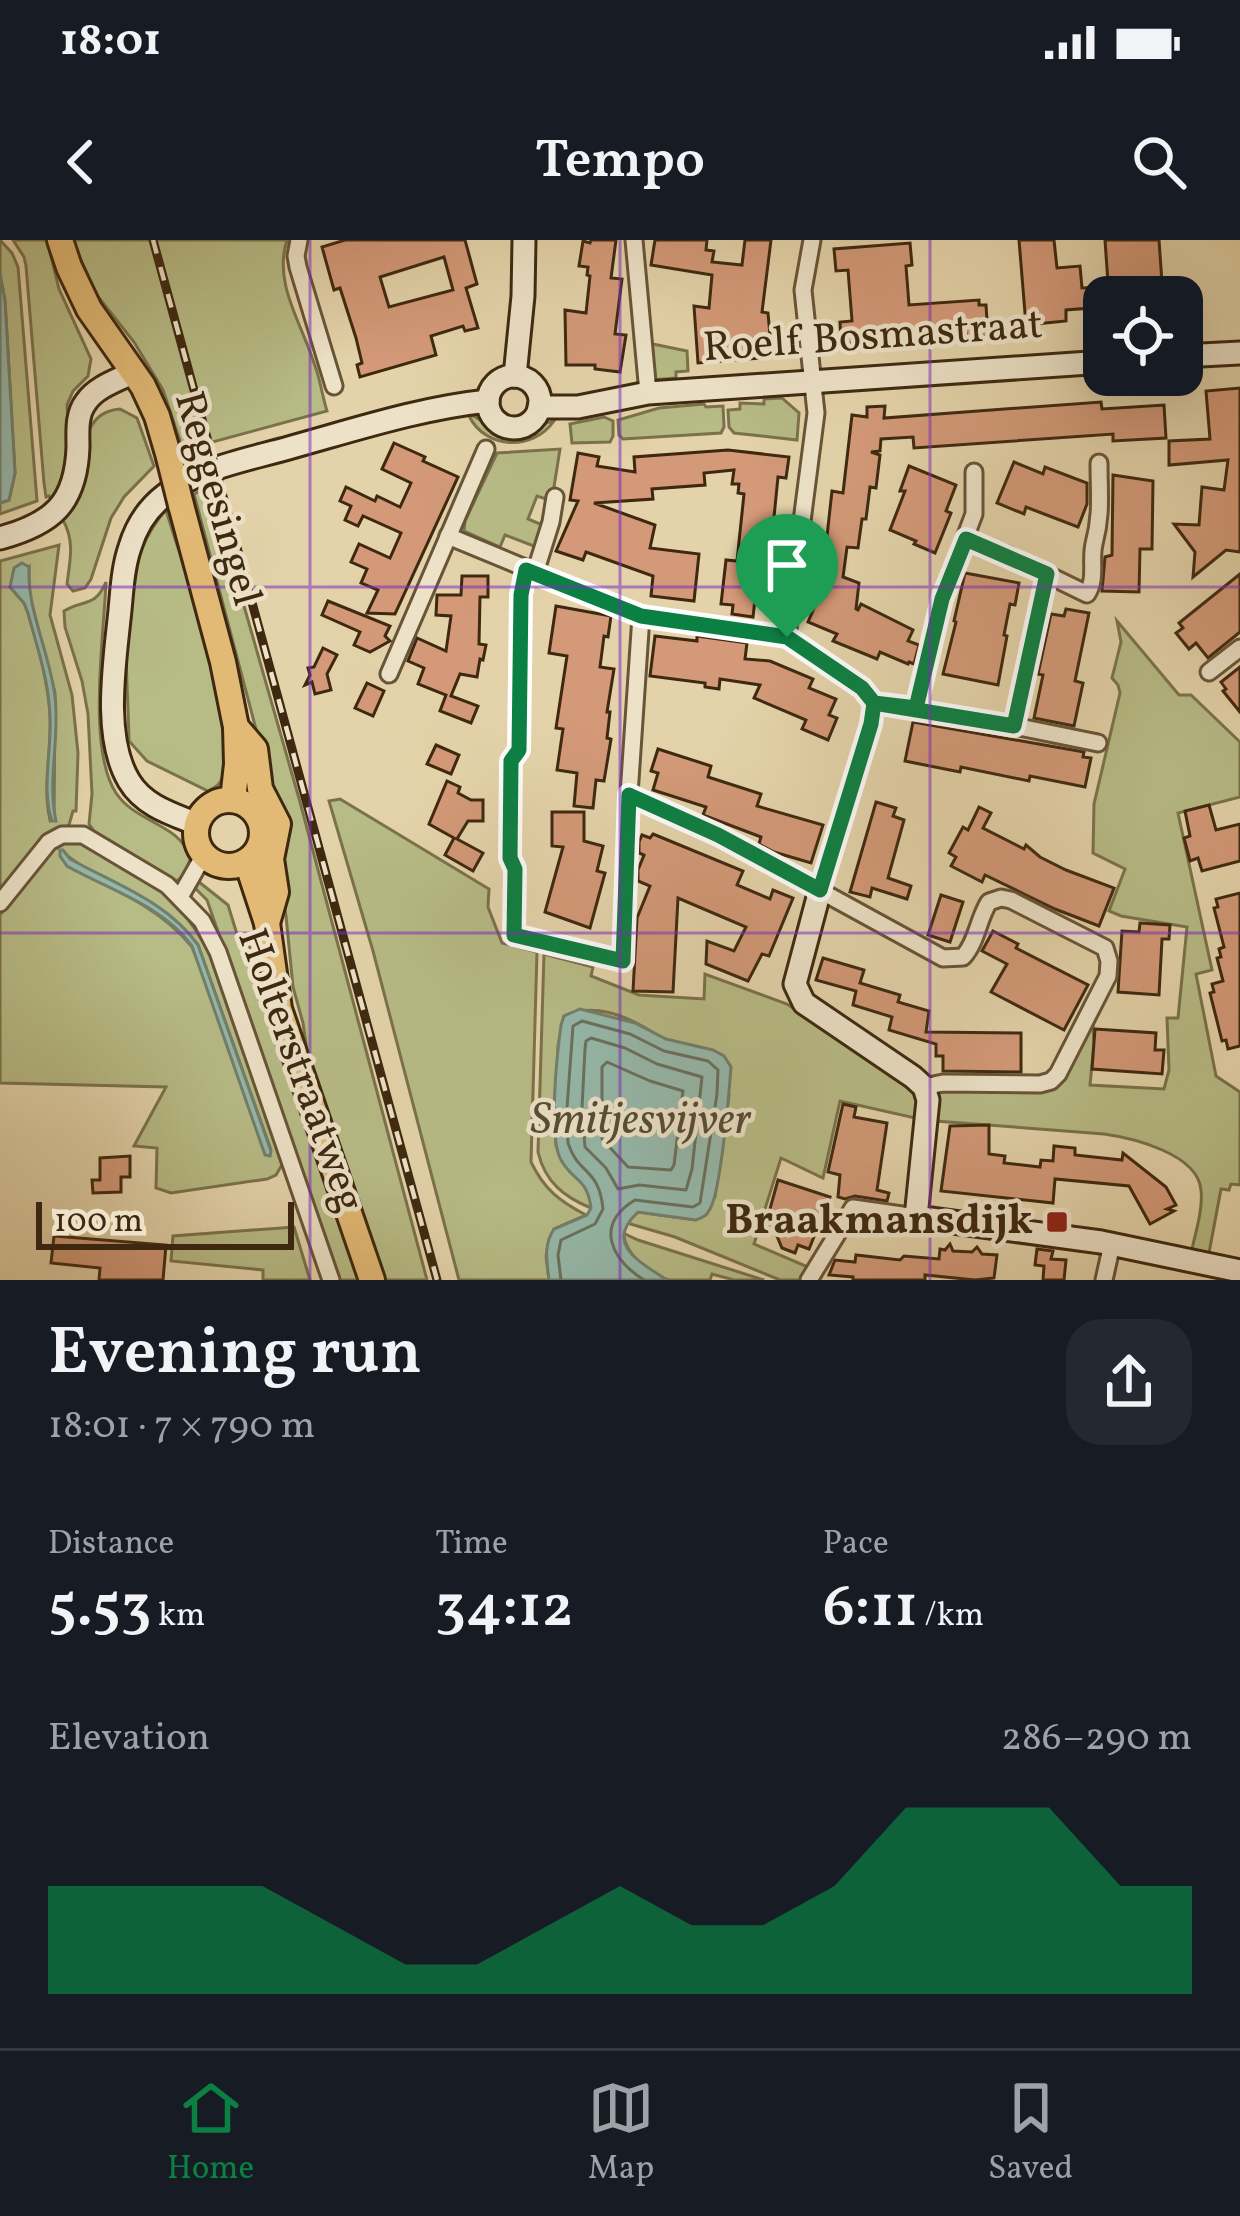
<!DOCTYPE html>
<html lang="en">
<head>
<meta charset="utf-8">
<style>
	:root { --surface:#171b24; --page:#242831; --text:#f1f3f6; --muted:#9ea1a6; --line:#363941; --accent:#0b8043 }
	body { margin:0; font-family:Vollkorn,serif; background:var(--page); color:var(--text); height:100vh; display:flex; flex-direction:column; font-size:45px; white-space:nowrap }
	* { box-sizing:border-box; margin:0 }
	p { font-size:39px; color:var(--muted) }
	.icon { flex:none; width:66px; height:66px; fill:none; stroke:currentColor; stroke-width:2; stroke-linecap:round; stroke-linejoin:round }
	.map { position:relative; height:1040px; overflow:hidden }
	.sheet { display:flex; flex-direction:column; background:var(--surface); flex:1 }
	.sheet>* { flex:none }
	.buttons { position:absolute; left:1083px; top:36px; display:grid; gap:24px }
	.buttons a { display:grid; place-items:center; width:120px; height:120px; border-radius:24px; background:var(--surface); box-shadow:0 12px 48px #0002; font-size:60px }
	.scale { position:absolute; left:36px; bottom:30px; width:258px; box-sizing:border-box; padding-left:12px; border:6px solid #3e2910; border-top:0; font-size:33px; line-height:42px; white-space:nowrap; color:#3e2910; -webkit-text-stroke:9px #ede2c8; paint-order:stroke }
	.pin { position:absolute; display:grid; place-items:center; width:102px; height:102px; color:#fff; margin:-123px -51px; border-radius:50% 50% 50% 0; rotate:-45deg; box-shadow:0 0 12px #0007 }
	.pin .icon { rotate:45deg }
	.round { display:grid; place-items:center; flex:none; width:126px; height:126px; border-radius:36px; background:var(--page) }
	.headline { display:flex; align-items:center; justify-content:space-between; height:204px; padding:0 48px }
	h1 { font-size:66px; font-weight:600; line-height:90px }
	.metrics { display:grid; grid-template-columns:repeat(3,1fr); gap:18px; height:204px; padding:12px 48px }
	.metrics div { display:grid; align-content:center }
	.metrics b { font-size:60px; font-weight:600 }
	.metrics small { font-size:33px; font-weight:400 }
	.metrics p { font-size:33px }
	.chart { height:336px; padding:24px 48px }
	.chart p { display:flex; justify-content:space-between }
	.chart svg { width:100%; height:216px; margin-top:12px; fill:var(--accent); opacity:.7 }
	.status { display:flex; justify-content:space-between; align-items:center; height:84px; padding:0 60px; background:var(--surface); direction:ltr }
	.status svg { height:33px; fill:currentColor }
	header { display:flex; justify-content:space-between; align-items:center; height:156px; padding:0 48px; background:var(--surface); font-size:54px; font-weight:600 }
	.dock { display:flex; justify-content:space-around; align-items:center; height:168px; border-top:3px solid var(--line); background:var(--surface); font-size:33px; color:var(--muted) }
	.dock a { display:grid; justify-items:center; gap:6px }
	.dock .active { color:var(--accent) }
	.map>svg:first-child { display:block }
	.green { fill:#b7bb86; stroke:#7a724b; stroke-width:3; fill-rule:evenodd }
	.water { fill:#95b8aa; stroke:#727f6c; stroke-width:3 }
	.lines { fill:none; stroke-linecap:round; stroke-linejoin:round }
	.shore { stroke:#6a705d; stroke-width:3 }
	.building { fill:#d39978; stroke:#3e2910; stroke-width:3; fill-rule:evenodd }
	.street-casing { stroke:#685436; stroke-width:21 }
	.secondary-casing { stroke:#3e2910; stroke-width:27 }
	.primary-casing { stroke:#3e2910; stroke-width:30 }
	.street { stroke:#ede2c8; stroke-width:15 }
	.secondary { stroke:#ede2c8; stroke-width:21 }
	.primary { stroke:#e2ba75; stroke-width:24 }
	.rail-casing { stroke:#3e2910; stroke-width:9 }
	.rail { stroke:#ede2c8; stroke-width:4.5; stroke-dasharray:14; stroke-linecap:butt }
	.primary-bridge-casing { stroke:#3e2910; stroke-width:30; stroke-linecap:butt }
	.primary-bridge { stroke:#e2ba75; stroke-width:24 }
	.route-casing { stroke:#fff; stroke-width:24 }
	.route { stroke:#0b8043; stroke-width:15 }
	.grid { fill:none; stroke:#7b2cbf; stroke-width:3; stroke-opacity:0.55 }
	.poi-dot { fill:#8f2418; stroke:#ede2c8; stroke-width:4.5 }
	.labels { text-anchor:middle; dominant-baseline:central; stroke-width:9; stroke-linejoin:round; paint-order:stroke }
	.street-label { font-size:42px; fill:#3e2910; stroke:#ede2c8 }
	.poi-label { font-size:42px; font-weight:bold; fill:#3e2910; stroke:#ede2c8; text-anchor:end }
	.water-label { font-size:45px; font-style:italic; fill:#544d36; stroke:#ede2c8 }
</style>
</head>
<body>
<div class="status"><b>18:01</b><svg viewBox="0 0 49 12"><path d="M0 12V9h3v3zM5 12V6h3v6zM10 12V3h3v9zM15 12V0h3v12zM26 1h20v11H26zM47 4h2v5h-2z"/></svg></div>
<header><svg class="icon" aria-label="back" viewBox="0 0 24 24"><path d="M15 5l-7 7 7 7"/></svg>Tempo<svg class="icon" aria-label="search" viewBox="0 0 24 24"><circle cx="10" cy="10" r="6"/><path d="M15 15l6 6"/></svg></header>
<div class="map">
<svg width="1240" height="1040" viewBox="0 0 1240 1040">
	<rect width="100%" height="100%" fill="#e4d3aa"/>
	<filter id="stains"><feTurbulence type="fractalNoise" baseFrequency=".00167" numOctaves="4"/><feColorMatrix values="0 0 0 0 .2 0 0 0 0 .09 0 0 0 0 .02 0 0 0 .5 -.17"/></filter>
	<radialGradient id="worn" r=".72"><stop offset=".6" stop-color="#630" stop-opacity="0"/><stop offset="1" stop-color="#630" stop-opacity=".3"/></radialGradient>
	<g class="green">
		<path d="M0,0L12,13L18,27L37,261L0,274V263L9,260L15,233L5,61L0,34Z"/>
		<path d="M13,0H47L59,49L91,119L88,136L73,151L67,165L69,199L64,242L53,262L49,256L46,257L44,243L26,26L24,17Z"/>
		<path d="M72,0H287C273,43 301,82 314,123C320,138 322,155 327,171L183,210L163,150L134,102L96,54Z"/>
		<path d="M648,103L687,111L688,131L676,132V138L651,140Z"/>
		<path d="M782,158L799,173L797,200L734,193L729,187L728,170L740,169V163L764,164V159Z"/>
		<path d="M704,164L706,167L723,166L724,187L721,193L623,199L619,195L618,180L659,168Z"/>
		<path d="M120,169L137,178L154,226L124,257L111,278L91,339L85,348L73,351L67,344C70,320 75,302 63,280C67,274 71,269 74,263C86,232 74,172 120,169Z"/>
		<path d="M471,175C482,179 487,187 497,192C518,204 534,184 554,181C533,211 486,210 469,176Z"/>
		<path d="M604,177L613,181V196L610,202L572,203L570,184Z"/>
		<path d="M560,209L553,253L549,260L537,256L528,279L540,284L544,293L539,308L505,295L500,307L464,291L465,281L497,213Z"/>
		<path d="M210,247L300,562L427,1040H384L309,824L303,783L293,747L286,676L257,493L194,254Z"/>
		<path d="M166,270C182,324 244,493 222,539C218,547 215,547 208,551L147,521L129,501C128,429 113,328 166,270Z"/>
		<path d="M59,305L50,375L72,455L78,513L76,571H73L69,585C34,601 23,622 0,651V321ZM29,327V353L55,453L54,575L50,580C42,546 52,510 50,475C48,440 38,407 28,373L24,363L10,347Z"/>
		<path d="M106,342C104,395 87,509 116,553C136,583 178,583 191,617L185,634L177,641L94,591L89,584L92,554L88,474L82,441L65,387L64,371C83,359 95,368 106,342Z"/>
		<path d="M1117,381L1179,455H1191L1240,502V557L1178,573L1212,730L1196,734L1216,836L1240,852V945L1231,944L1229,950L1221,949L1209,1013L1192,1009C1196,991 1203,969 1201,950C1198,914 1133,898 1104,894L936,881L938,853L951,850L1046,851C1072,841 1078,807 1093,785L1094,804L1090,845L1164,849L1169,830L1167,778H1178L1187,687L1121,676L1109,671L1125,629L1093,613L1094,564L1120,453L1118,445L1112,438L1121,402Z"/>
		<path d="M340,559L489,649L488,667L502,703L537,712L531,922C544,949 559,961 586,975L554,989L546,1016L549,1040H459L373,711L329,561Z"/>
		<path d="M78,600C145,634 179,652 214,722L283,923L276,935L267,939L171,953L156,948L157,908L134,906L166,847L0,843V675L36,625L55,604ZM66,615C113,651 160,653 198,705L271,910L192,707C160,667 111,648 67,626Z"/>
		<path d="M199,642L228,665L240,704L248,703L360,1040H339L207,660L195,648Z"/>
		<path d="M544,714L593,727L591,736L639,755L704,759L705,734L787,764L915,852L920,864V875H916L915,878L840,861L823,938L781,918L754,1004L808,1027L802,1040H780L675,997L627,983L638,972L695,980L715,957L729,855C690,820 621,750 564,776L558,806L556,905C563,930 577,930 586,947C589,951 591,964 591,968C564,957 545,942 538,912Z"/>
		<path d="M294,987L310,1040H263V1030L171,1021L173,996Z"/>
		<path d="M623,993L638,1000L764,1040H734L712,1034L710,1040C698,1040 682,1040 670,1040C648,1036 626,1014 623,993Z"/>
	</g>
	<g class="water">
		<path d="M0,34L5,61L15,233L9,260L0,263Z"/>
		<path d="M22,323L29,327C27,372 50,413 55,457C60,498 47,540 56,581H52C41,549 52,511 50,476C49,441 37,407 28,373L24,363L10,347L14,328Z"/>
		<path d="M60,610H63L70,619C117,645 166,661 198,705L271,911L270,916L265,915L192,706C162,665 109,650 67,626L60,616Z"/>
		<path d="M580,769L635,783L666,799L713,810L724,816L731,827C729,853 721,950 710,969C705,978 704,976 696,980L638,972C603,1004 640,1022 667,1040H549C547,1022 543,1005 554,989L587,975L591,968C587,937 574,943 561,920C548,897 557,814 561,785L564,776Z"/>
	</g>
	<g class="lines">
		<g class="shore">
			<path d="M591,798L625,808L657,824L702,837L692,929L686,950L639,945L618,949L606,928L585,907L582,868L585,809L586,801Z"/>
			<path d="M607,822L650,841L683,851L674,925L671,930L628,927L602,899V827Z"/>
			<path d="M561,1040L558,1015L561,1000L595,984L603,969C599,927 578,935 568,903L567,868L573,786L582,781L630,794L664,811L708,821L718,830L717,854L700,963L693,967L635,960C594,985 611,1019 644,1040"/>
		</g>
	</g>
	<g class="building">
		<path d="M345,0H465L477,44L466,48L478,88L465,91L463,86L431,96L436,115L360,137L357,125L362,123L356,98L340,48L334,50L322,7ZM444,17L453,50L389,67L380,37Z"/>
		<path d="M591,0H616L611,38L622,39L615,94L626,95L620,132L595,129V125H566L565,70L586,73L590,36L587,35L588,27L579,26L583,1L590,3Z"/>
		<path d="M655,0H707L706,10L714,11L712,22L742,25L745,0H771L762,72L768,73L772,117L698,123L694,66L709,68L712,35L651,25Z"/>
		<path d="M1019,0H1054L1057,28L1080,26L1082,48L1104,47V67L1066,70V81L1035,84L1034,73H1025Z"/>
		<path d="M1105,0H1159L1163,57H1109Z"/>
		<path d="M910,3L912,25L906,26L909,65L979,60V65H986L988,96L966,97V94L841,104L840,82L852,81L848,30L836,31L834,9Z"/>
		<path d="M1240,148V312L1226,310L1193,337L1195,312L1174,284L1199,285L1202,247L1224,250L1228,220L1169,225V201L1210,199L1206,151Z"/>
		<path d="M1101,162L1102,169L1164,165L1166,198L1113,201V194L914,208L913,197L881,199L880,211L871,212L880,215L876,248L870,247L866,279H862L858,308L847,307L843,337L859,343L856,369L858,370L861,364L913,390L908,401L919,405L914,424L909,422L908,424L880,412L877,419L833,401L837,394L808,382L825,343L820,341L831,314H825L832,251L843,253L852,175L867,177V167L885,166L884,178Z"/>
		<path d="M394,203L425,217L423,221L458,237L395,374L367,373L378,350L361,343L367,329L351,322L359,304L390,318L401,293L363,276L358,286L345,280L351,266L340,261L346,247L375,261L377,256L400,267L411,243L382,229Z"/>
		<path d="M728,210L789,217L786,238L778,237L770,317L760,316L753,377L732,374L733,365L721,364L726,320L737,321L744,254L738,253L739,244H732L734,230L704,233L705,245L652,249L653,259L594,263L655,285L650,308L699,314L694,361L651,356L653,336L586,312L583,320L556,311L578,261L570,260L578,213L599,217L597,226L635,232L634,217Z"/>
		<path d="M1014,222L1043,234L1045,227L1087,243V264L1078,287L1026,267L1024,274L997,263Z"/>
		<path d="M909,226L956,245L946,271L951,273L935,313L914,304L916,301L890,290L905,251H900Z"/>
		<path d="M1113,235L1153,241L1152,309H1140L1139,352L1102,351L1105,317L1112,315Z"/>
		<path d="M965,333L1019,343L1015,365L1010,364L1004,395L1007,396L998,445L943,434L956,382L954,381Z"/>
		<path d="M1240,334V392L1208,418L1196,403L1189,409L1176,393L1183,388L1179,383Z"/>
		<path d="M462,336H488V357H480L479,404L486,405L483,420L480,419L477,437L460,434L451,456L478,466L471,483L440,471L446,455L418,444L424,428L408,421L417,398L446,411L451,376L436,375L437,355H461Z"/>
		<path d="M328,361L390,386L385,396L390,401L370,412L354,405L360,392L322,375Z"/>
		<path d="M556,366L611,376L608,397L604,396L600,427L614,429L607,472H610L607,498L611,499L604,541L596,540L593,568L574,566L577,533L557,530L563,489L556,488L567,416L549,413Z"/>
		<path d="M1066,369L1089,373L1075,441L1083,443L1074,486L1034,478L1043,435L1038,434L1051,374L1064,376Z"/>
		<path d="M655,396L697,401V396L747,403L745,419L770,421L813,439L809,448L836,459L829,475L837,478L828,500L802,489L806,480L754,458L760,445L720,439L719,449L705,447V443L650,436Z"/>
		<path d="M323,408L337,415L327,434L331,450L315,454L312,442L305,445L310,435L308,428L314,427Z"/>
		<path d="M1240,427V472L1223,451L1226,449L1221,442Z"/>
		<path d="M367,443L384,451L373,476L355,468Z"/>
		<path d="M913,482L1084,512L1083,517L1091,518L1085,547L1030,536L1029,541L961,527L960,532L905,521Z"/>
		<path d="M436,505L459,515L451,534L427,524Z"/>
		<path d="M658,509L711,526L708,537L761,554L757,566L823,585L811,623L774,612L759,604L761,597L703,575L706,567L653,550L658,533L651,531Z"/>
		<path d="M447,541L460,547L458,553L471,560H483V581H468L457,599L483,613L473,631L445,615L454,598L429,584Z"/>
		<path d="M876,562L896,568L893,576L904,580L888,638L911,646L907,659L872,648L870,657L850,652Z"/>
		<path d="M1209,565L1216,590L1240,584V621L1202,631L1198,618L1190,621L1184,598L1190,596L1185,571Z"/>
		<path d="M979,567L991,573L983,588L1024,609L1026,605L1040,617L1066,630L1114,648L1099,686L1055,669L985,635L982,642L951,626L956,617L949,613L963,587L968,590Z"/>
		<path d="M552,572H584V601L603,606L597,631L605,633L590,688L545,672L563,607L552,606Z"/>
		<path d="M653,594L743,631L737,645L770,659L773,650L793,658L769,716L762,714L748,741L706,724L707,701L734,711L746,687L678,658L673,752L633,751L637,678L650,646L638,641V630L644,615L639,613V602L642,595L650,598Z"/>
		<path d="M1240,653V806L1228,809L1226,800L1222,801L1210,753L1214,752L1212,744L1223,741L1217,718L1221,717L1219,709L1224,707L1214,668L1218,667L1216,659Z"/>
		<path d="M941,655L963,662L950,702L928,695Z"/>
		<path d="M1140,683L1170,685L1169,699H1162L1159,755L1118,752L1122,691L1139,692Z"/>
		<path d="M993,691L1018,704L1016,708L1088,745L1064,790L991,752L1007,724L982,711Z"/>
		<path d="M823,718L864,730L860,743L900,755L898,762L929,771L926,792L1021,793V832L943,831V816H936V804L889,790L892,777L853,765L856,751L816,740Z"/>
		<path d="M1095,789L1156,793L1155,810H1164L1162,834L1092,829Z"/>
		<path d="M843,864L856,867L854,877L887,883L877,950L889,953L887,961L855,956L845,959L838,957L840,935L828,932Z"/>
		<path d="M989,885V914L1005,916L1004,923L1040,927L1041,920L1053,921L1054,906L1075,908V915L1122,920L1123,913L1166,947L1176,965L1167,969L1174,971L1150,984L1129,946L1055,939L1053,963L941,951L950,886Z"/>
		<path d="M130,916V937H121V952L93,953L92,940H100V918Z"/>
		<path d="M778,940L830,957L809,1009L798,1005L795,1013L782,1008L774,989L765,987Z"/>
		<path d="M54,996L166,1005L163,1040H99L100,1028L51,1023Z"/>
		<path d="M950,1004L953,1011L972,1012L977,1007L982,1014L997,1015L994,1038L975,1040L925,1035V1040H853V1037L829,1035L835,1020L855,1022L856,1015L900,1020L904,1016L939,1019L940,1009L945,1010Z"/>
		<path d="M1037,1009L1053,1011L1051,1019L1066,1020L1064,1040H1043L1044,1026L1035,1025Z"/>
	</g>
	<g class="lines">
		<defs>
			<g id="street">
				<path d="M299,0L296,16L298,27L334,146"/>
				<path d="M634,0L648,153"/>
				<path d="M812,0L803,50L816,173L787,397L862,449L874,463V473L820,650"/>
				<path d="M448,296L641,376L787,397"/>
				<path d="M966,300L1007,315L1087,354C1097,338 1090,321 1094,304C1102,274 1099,254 1099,223"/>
				<path d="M526,330L521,355L519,510L511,521L510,618L515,629L514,695L623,721L629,555L641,376"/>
				<path d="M535,333L551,282L555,257"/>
				<path d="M1209,432L1240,408"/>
				<path d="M389,434L486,209"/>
				<path d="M874,463L1014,486L1047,334"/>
				<path d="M916,468L942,359L974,274V232"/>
				<path d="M1014,486L1098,503"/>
				<path d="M629,555L718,595L943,718L963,717C977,702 978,679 989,662L1001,658L1011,660L1105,708L1109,721L1108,736L1058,834L1051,841L1040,844L943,843L924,847"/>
				<path d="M180,657L204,615"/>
				<path d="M0,663L49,602L62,595H83L167,645L202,681L218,712L331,1040"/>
				<path d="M809,1040L853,968L916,977"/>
				<path d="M1104,1040L1112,1004"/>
			</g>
			<g id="secondary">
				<path d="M1182,116L1240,113"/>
				<path d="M515,136L523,56L524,0"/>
				<circle cx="514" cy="162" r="26"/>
				<path d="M539,167H578L648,153L1104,122"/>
				<path d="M0,298C52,284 76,264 78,207C78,192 76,175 86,162C96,147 118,140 134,132"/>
				<path d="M197,584C172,574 144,566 129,541C102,496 115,421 120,370C122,349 123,327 130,307C136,287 148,268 165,255C199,227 251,219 292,207C357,189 421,168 488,161"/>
				<path d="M820,650L795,744L804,763L913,837L924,847L928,860L916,977L1101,1002L1240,1031"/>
			</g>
			<g id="primary">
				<path d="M60,0L69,27L89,69L143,146L157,176L169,217"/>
				<path d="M181,265L223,422L236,487L237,524L233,560"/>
				<path d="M236,487L255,509L260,549L278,584L271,619L276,652L267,683"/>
				<circle cx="229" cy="593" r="33"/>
				<path d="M247,622L267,683L279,769L372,1040"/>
			</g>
		</defs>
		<use href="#street" class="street-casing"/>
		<use href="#secondary" class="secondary-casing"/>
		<use href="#primary" class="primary-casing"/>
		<use href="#street" class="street"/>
		<use href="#secondary" class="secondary"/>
		<use href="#primary" class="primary"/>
		<defs>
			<path id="rail" d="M153,0L437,1040"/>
		</defs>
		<use href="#rail" class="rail-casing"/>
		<use href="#rail" class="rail"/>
		<defs>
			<path id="primary-bridge" d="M169,217L181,265"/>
		</defs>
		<use href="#primary-bridge" class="primary-bridge-casing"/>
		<use href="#primary-bridge" class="primary-bridge"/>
	</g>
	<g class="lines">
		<defs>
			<path id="route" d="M787,397L641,376L526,330L521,355L519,510L511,521L510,618L515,629L514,695L623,721L629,555L718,595L820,650L871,484L874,463L916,468L942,359L966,299L1047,334L1014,486L874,463L862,448L787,397"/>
		</defs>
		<use href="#route" class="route-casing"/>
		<use href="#route" class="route"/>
	</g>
	<path class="grid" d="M310,0V1040M620,0V1040M930,0V1040M0,347H1240M0,693H1240"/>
	<rect class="poi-dot" x="1045" y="970" width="24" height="24" rx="6"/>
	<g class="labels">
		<g class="street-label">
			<text transform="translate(873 98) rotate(-4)">Roelf Bosmastraat</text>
			<text transform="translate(216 259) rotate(74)">Reggesingel</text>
			<text transform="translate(299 831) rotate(70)">Holterstraatweg</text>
		</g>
		<g class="poi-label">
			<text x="1033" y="982">Braakmansdijk</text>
		</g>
		<g class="water-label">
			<text x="641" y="881">Smitjesvijver</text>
		</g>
	</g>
	<rect width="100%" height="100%" filter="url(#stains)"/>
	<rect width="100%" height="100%" fill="url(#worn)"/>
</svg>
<div class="buttons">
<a><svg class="icon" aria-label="locate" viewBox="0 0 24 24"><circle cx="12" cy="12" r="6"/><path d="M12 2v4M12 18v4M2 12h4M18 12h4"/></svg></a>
</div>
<div class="scale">100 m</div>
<div class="pin" style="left:787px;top:397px;background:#1e9e55"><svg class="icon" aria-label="arrive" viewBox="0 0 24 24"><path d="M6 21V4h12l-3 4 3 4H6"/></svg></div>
</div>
<section class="sheet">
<div class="headline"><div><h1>Evening run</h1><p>18:01 · 7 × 790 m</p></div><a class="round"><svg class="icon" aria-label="share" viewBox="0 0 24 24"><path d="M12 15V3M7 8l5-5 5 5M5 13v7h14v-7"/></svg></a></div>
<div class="metrics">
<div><p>Distance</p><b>5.53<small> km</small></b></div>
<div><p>Time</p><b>34:12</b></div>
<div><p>Pace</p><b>6:11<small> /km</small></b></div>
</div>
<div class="chart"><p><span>Elevation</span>286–290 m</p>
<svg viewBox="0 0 160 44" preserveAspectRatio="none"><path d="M0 44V22L10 22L20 22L30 22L40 30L50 38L60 38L70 30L80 22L90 30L100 30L110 22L120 6L130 6L140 6L150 22L160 22V44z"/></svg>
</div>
</section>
<nav class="dock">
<a class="active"><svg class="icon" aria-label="home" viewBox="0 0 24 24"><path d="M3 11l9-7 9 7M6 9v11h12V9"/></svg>Home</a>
<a><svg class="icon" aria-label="map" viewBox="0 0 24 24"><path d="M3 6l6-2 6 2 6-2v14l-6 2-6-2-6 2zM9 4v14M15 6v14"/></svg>Map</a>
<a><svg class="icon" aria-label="saved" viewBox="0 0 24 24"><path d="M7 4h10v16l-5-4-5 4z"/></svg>Saved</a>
</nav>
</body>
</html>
